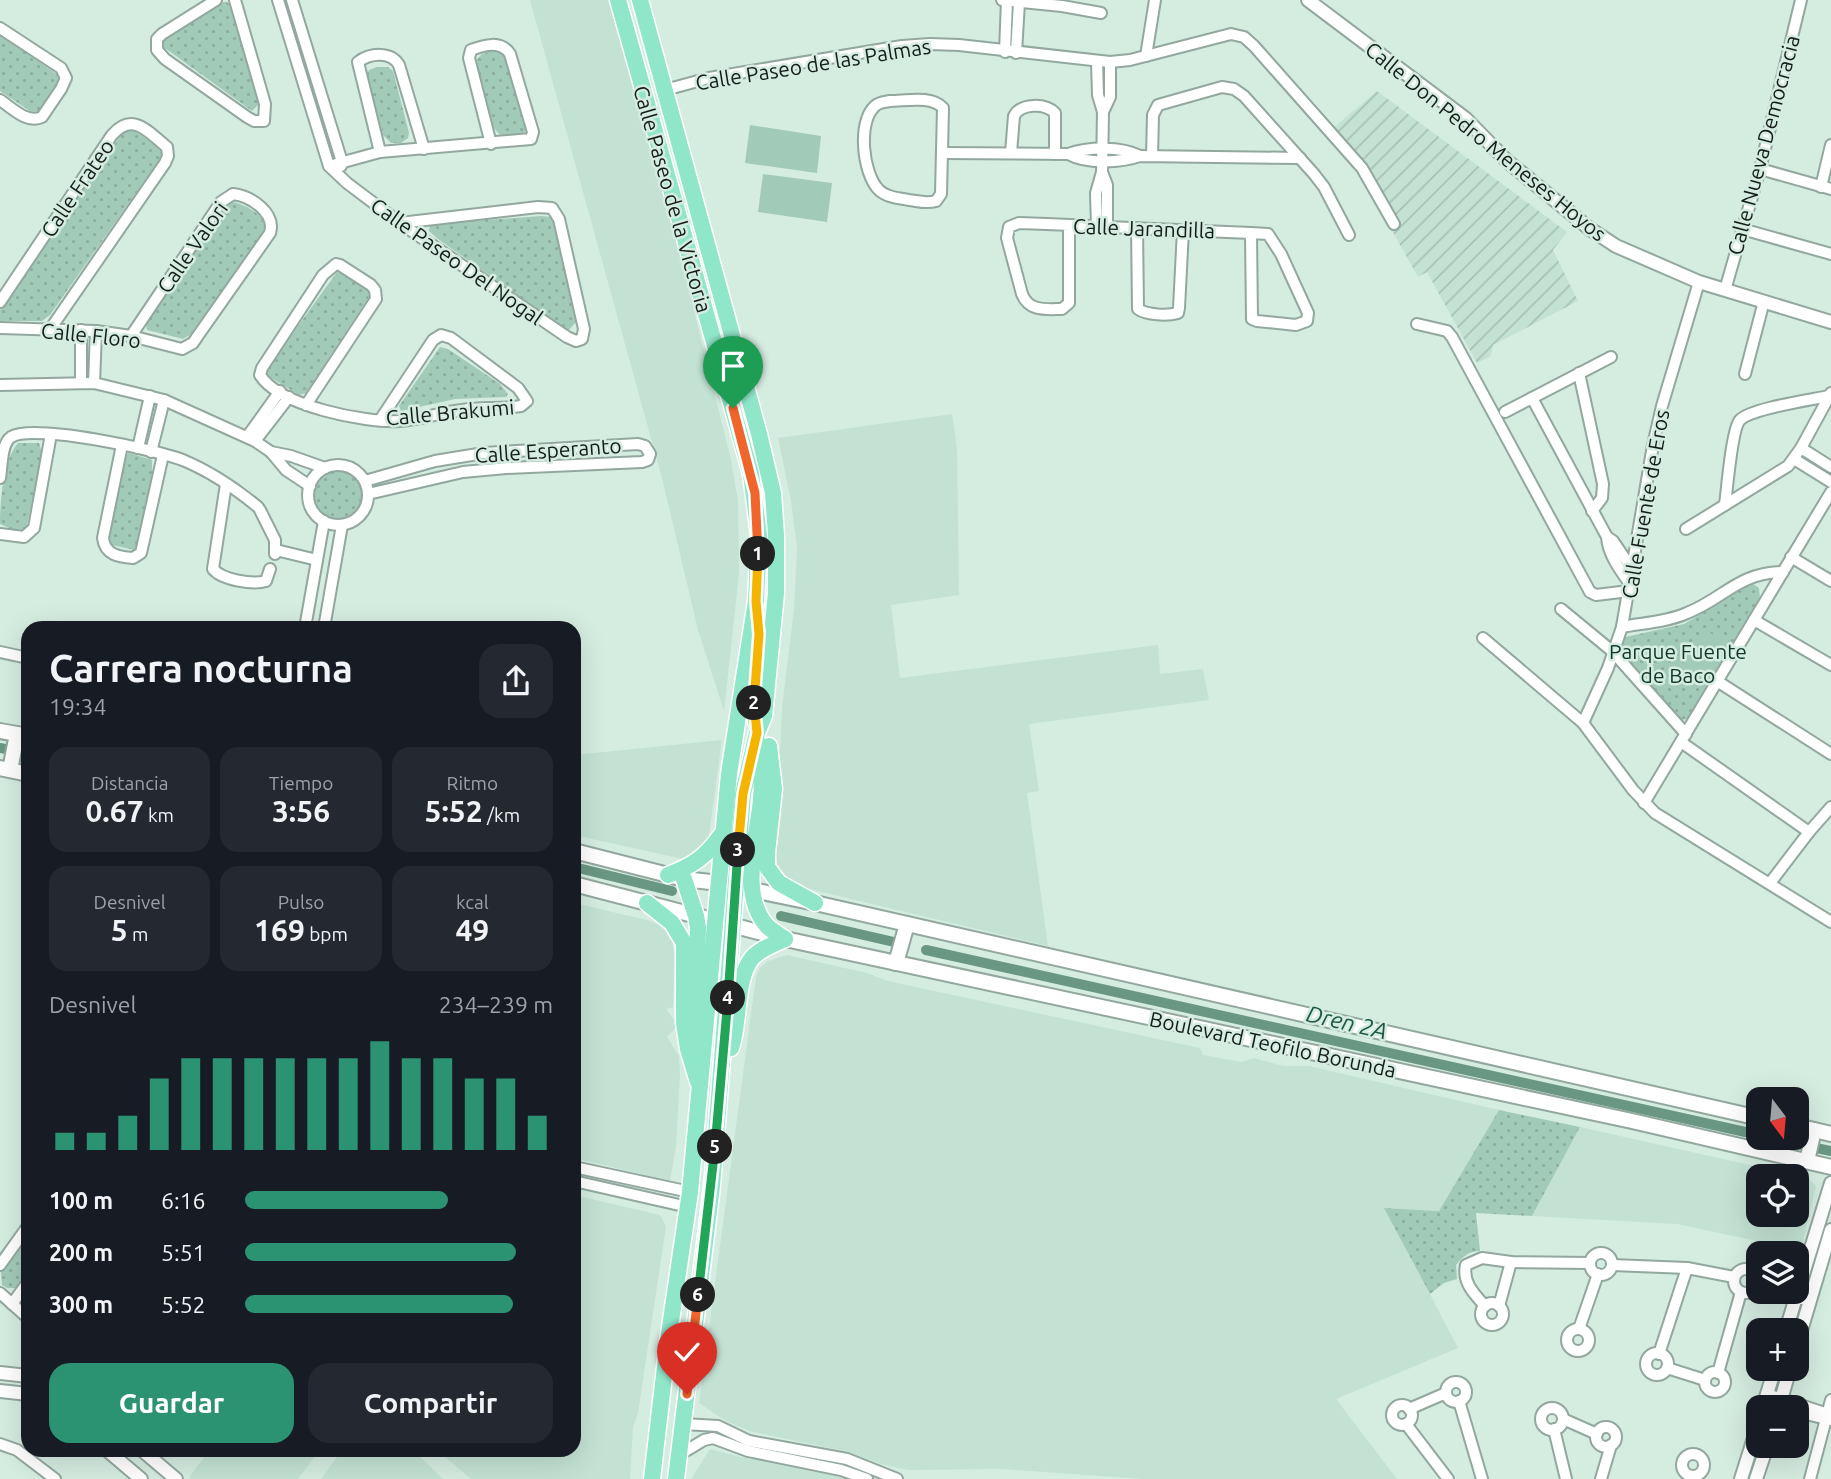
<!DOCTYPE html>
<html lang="es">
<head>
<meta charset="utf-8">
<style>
	:root { --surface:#171b24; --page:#242831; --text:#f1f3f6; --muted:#9ea1a6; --accent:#2b9371 }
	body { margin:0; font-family:Ubuntu,sans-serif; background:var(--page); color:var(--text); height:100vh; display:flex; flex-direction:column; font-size:26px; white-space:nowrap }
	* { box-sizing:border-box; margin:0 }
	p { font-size:23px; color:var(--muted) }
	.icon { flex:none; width:38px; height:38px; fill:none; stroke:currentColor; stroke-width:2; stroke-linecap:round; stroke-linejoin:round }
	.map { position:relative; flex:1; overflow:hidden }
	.details { position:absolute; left:21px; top:621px; width:560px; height:836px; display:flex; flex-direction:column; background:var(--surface); border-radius:21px; box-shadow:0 7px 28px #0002 }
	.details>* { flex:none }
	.needle { width:46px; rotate:164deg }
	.buttons { position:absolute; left:1746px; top:1087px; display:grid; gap:14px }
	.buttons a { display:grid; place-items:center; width:63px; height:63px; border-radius:14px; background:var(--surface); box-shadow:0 7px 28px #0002; font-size:35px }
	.pin { position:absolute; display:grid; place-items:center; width:60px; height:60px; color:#fff; margin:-72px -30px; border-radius:50% 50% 50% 0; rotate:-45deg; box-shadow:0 0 7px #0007 }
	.pin .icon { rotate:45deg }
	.km { position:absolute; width:35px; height:35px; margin:-18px; border-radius:50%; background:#222; color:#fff; font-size:19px; line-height:35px; text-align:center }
	.round { display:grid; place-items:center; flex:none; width:74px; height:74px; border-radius:21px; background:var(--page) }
	.summary { display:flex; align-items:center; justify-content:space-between; height:119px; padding:0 28px }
	h1 { font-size:38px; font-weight:700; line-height:52px }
	.stats { display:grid; grid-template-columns:repeat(3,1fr); gap:10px; height:119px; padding:7px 28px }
	.stats div { display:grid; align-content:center; border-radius:18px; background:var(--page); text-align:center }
	.stats b { font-size:30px; font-weight:700 }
	.stats small { font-size:19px; font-weight:400 }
	.stats p { font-size:19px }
	.chart { height:196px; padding:14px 28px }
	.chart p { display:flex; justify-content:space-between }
	.chart svg { width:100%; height:126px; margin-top:7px; stroke:var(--accent); stroke-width:6 }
	.primary-button { display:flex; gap:14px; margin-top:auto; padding:14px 28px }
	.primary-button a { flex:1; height:80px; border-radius:21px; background:var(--accent); color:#fff; font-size:28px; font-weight:700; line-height:80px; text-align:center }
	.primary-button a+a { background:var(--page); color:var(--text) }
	ul { padding:0 28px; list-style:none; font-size:23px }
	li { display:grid; grid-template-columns:112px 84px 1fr; align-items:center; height:52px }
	li i { height:18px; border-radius:9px; background:var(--accent) }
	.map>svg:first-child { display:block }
	.built { fill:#c3e2d4; fill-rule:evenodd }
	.industrial { fill:url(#industrial-furrows) }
	.green { fill:url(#green-dots) }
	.pitch { fill:#a2cab9 }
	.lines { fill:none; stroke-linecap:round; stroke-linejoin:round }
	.canal { stroke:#699783; stroke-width:10 }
	.minor-casing { stroke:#92a89e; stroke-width:14 }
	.tertiary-casing { stroke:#92a89e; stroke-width:16 }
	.secondary-casing { stroke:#92a89e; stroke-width:18 }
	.primary-casing { stroke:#fff; stroke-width:19 }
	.minor { stroke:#fff; stroke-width:10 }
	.tertiary { stroke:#fff; stroke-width:12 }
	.secondary { stroke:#fff; stroke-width:14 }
	.primary { stroke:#8fe6c9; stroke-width:16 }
	.split-1-casing { stroke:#fff; stroke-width:14 }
	.split-2-casing { stroke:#fff; stroke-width:14 }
	.split-3-casing { stroke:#fff; stroke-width:14 }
	.split-4-casing { stroke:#fff; stroke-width:14 }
	.split-5-casing { stroke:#fff; stroke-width:14 }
	.split-6-casing { stroke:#fff; stroke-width:14 }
	.split-7-casing { stroke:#fff; stroke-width:14 }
	.split-1 { stroke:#f0652b; stroke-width:9 }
	.split-2 { stroke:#f5b400; stroke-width:9 }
	.split-3 { stroke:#f5b400; stroke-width:9 }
	.split-4 { stroke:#22a559; stroke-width:9 }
	.split-5 { stroke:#22a559; stroke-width:9 }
	.split-6 { stroke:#22a559; stroke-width:9 }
	.split-7 { stroke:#f0652b; stroke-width:9 }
	.labels { text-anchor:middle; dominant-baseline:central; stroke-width:5; stroke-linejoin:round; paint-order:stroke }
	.street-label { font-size:21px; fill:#151d1a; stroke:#d5ece1 }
	.park-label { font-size:21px; fill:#0e3729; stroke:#d5ece1 }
	.water-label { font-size:23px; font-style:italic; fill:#1d5844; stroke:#d5ece1 }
</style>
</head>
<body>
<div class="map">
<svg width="1831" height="1479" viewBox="0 0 1831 1479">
	<defs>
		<pattern id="industrial-furrows" width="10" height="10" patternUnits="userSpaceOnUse" patternTransform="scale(1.75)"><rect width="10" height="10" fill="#c3e2d4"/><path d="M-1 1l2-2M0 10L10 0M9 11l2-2" fill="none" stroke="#a7c1b5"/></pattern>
		<pattern id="green-dots" width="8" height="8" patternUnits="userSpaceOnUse" patternTransform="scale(1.75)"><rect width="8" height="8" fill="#a2cab9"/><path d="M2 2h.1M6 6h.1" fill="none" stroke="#8bad9e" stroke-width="1.8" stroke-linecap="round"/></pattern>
	</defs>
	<rect width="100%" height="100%" fill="#d5ece1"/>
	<g class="built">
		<path d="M530,0H612L618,19L678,245L731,460L738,500L739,574L724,711L698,630L662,478Z"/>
		<path d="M952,414L957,448L959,595L891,605L900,678L1158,645L1160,674L1203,669L1209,700L1029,724L1039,791L1027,793L1048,946L792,885L778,868L775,854L782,708L794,609L797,549L791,501L778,438Z"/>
		<path d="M722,740L708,843L683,859L574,835V755Z"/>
		<path d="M574,903L651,921L662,926L672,941L675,955L673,1007L666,1009L678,1025L667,1037L679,1056L680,1074L676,1146L670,1181L574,1158Z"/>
		<path d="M787,955L867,973L888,981L1200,1048L1203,1055L1242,1062L1254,1058L1283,1066H1309L1499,1110L1439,1211L1385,1208L1458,1348L1336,1399L1397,1479H1143L1002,1469L908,1470L881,1464L849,1452L749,1431L724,1420L699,1403L756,977L760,968L768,961Z"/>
		<path d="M1580,1127L1808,1178L1816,1186L1800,1255L1761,1242L1677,1224L1532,1216ZM1759,1176H1797V1214H1759Z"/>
		<path d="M574,1195L660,1215L666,1226L638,1413L633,1427L630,1479H471L438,1451H574Z"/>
		<path d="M710,1449L740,1457L825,1471L846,1479H691Z"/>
		<path d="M209,1451H319L298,1479H192L189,1477Z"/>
		<path d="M345,1451H414L443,1479H321L339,1454Z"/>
	</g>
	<path class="industrial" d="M1377,91L1567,232L1553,250L1578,301L1493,345L1491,356L1477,363L1427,272L1418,277L1358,170L1326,134Z"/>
	<g class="green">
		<path d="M223,2H227L234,10L260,99L259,104L252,111L162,46L163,40Z"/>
		<path d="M0,34L58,75L59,82L38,112L30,111L0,91Z"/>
		<path d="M495,50L502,52L506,57L527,127L525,132L519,135L501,136L494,128L475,61L482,54Z"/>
		<path d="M377,67H388L393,71L409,133L408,138L401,143H391L383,135L367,74L369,70Z"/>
		<path d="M126,128C139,132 154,142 162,153L159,160L50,315L42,321H0V310Z"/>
		<path d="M234,202C249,207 267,215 264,232L190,335L183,339L147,330L146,324L154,311C169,288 212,211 234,202Z"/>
		<path d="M541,216L552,217L559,240L576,322L568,331L438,239L429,231L430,224Z"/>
		<path d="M337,272L348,275L370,293L369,297L306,393L299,395L268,376L267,369Z"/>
		<path d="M440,347L448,349L500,384L508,394L506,397L455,399L401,411L399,406Z"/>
		<path d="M18,443H39L42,453L26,530L11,529L0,524C0,501 3,460 18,443Z"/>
		<path d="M129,453L152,460V473L137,546L134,550L112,545L109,540L124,457Z"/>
		<circle cx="339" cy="494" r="25"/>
		<path d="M1752,583L1759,588L1760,598L1695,708L1687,719L1681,720L1620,654L1618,646L1621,638L1684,624Z"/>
		<path d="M1499,1110L1580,1127L1532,1216L1476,1213L1480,1251C1468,1251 1463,1257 1456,1265L1457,1279L1444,1283L1430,1294L1384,1208L1439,1211Z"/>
		<path d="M28,1235V1271L16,1288H7L2,1285L1,1272Z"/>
	</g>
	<g class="pitch">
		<path d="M750,125L821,136L817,173L745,163Z"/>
		<path d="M763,174L832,183L827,222L758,212Z"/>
		<path d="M1703,629L1727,642L1704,683L1678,672Z"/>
	</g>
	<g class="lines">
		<g class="canal">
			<path d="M0,748L28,753"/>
			<path d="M574,867L672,891"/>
			<path d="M781,916L894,942"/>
			<path d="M926,950L1759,1135"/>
			<path d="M1769,1138L1831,1151"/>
		</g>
		<defs>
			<g id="minor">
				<path d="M216,0L162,34L157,39V50L165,59L247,117L254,121H264L265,104L235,0"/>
				<path d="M278,0L329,166L347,183L400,223L567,337L576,341L582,339L584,329L559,219L552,208L538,207L400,223"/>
				<path d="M292,0L342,162L341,166"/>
				<path d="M1002,0L1062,6L1101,13"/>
				<path d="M0,28L61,68L66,78L61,89L42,117C27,124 12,108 0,100"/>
				<path d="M1005,52L1007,0"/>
				<path d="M1016,53L1019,2"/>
				<path d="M1146,56L1155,0"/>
				<path d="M665,90L709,78L902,46L930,44L959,45L1110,62L1130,60L1231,34L1244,37L1254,46L1362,168L1394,224"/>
				<path d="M890,101C905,101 932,95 943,108L941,194L936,201C926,204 918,201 909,200C898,198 885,197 878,189C863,173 857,122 875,106C879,102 884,102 890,101Z"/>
				<path d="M1103,112L1110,97V62"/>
				<path d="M380,152L358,62C370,53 391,51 399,65L424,149"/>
				<path d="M942,153L1068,154C1088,147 1121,146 1140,156"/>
				<path d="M1011,153L1014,116C1021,103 1045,103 1055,113V154"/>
				<path d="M1068,154C1086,164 1120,163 1140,156L1300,158"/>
				<path d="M1152,156L1153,115L1158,105L1222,87L1234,89L1244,96L1314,174L1324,187L1349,235"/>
				<path d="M329,166L380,152L531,139L533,132L510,54C501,40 484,45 471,50L469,58L491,144"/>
				<path d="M1760,169L1831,189"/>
				<path d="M1102,172L1107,185V227"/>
				<path d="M1821,187L1831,145"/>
				<path d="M1069,225V303L1062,309C1046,309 1029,312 1022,294L1007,238L1009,227L1019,223C1049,224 1078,225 1107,227L1251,233L1268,234L1281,254L1308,313L1307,321L1296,325L1257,321L1252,319L1251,233"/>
				<path d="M1097,226L1096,193L1102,172L1103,112L1098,95L1097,62"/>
				<path d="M1137,228L1138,309C1147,315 1167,316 1178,313L1179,308L1183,230"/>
				<path d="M1742,229L1831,254"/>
				<path d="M1725,290L1760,169L1801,0"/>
				<path d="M0,302L112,135C133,111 148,132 167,147L168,156L165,163L51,328"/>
				<path d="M1417,324L1447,331L1452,337L1590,592L1596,595L1629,591"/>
				<path d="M0,328L96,331L131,336L182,349L193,343L197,337L270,233C276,213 251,196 233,194L221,202L131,336"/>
				<path d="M1579,373L1603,484L1602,498L1592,511"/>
				<path d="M1745,374L1764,301"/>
				<path d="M81,383V330"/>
				<path d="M94,383L96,331"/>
				<path d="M0,385L94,383L164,400L255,441L271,452L286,470L310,486"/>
				<path d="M1532,398L1607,537C1608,554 1620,570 1630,584"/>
				<path d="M306,405L376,299L375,290L371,285L340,265L336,264L323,275L262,368L260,375C279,406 365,423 399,421C420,420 441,412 462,410C482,407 501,409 521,406L527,401L518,388L451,338L441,335L433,340L380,420"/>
				<path d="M1505,412L1611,357"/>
				<path d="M247,437L280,391"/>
				<path d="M255,441L289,397"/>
				<path d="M122,445L103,538C105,555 119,557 133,558L141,553L163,455"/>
				<path d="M138,448L150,396"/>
				<path d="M1801,448L1831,467"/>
				<path d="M151,452L164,400"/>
				<path d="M271,452L291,456L325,468"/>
				<path d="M1794,459L1831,482"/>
				<circle cx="338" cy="495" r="30"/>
				<path d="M0,478C2,467 1,444 11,437C33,423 159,450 185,461C211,472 236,489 258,507"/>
				<path d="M365,481L435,461L484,453L638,444L645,446L650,454L648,460L642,462L506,468L463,472L368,494"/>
				<path d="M226,484L213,569C222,580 253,585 266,581L270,569"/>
				<path d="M1725,505C1727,489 1732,428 1740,420C1752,408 1811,400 1829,396"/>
				<path d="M260,510L275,540V554"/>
				<path d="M1686,529L1788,466L1801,448L1831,393"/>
				<path d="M0,534L24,537L34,528L51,434"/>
				<path d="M1607,537L1613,541L1632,569"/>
				<path d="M276,550L317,560"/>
				<path d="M1791,557L1831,581"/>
				<path d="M1561,609L1612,651L1686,734"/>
				<path d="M1754,620L1831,665"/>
				<path d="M1622,627C1643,623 1667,622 1687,613C1725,598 1737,573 1783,572"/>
				<path d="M305,628L324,521"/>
				<path d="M324,628L342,525"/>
				<path d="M1483,638L1583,723L1633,790L1655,813L1831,922"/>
				<path d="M0,652L28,658"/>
				<path d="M1717,681L1831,754"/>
				<path d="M1583,723L1608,668L1622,627L1653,445L1662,406L1699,282"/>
				<path d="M1681,742L1809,832"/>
				<path d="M1644,803L1831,492"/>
				<path d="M1770,883L1809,832L1831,807"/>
				<path d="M574,1167L690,1192"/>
				<path d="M574,1181L688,1207"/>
				<circle cx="1601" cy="1264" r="11"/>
				<path d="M0,1265L28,1226"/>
				<path d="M1612,1265L1687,1268L1734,1277"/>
				<circle cx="1746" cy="1281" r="12"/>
				<path d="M1778,1292L1802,1299"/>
				<path d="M0,1293L28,1318"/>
				<circle cx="1492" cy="1314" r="11"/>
				<path d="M12,1304L28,1282"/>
				<path d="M1485,1306C1474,1294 1462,1282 1466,1265L1482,1258L1511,1262L1590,1263"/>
				<path d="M1499,1306L1511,1262"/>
				<circle cx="1578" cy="1340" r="11"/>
				<path d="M1579,1329L1598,1274"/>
				<circle cx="1657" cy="1364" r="11"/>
				<path d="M1659,1354L1687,1268"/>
				<path d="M1667,1368L1705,1380"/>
				<circle cx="1715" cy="1382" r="10"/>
				<path d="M1718,1373L1741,1292"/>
				<circle cx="1456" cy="1392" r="10"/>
				<path d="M1767,1394L1831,1415"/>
				<path d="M1459,1401L1482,1479"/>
				<circle cx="1402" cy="1415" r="10"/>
				<circle cx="1552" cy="1419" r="11"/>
				<path d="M1409,1409L1446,1393"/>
				<path d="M1797,1412L1831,1420"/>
				<path d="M1563,1419L1597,1434"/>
				<path d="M683,1424L718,1426L749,1441L847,1459L897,1479"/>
				<path d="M1406,1424L1448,1479"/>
				<circle cx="1606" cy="1437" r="10"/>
				<path d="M1554,1429L1566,1479"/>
				<path d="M0,1444L17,1450L55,1479"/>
				<circle cx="1693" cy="1465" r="11"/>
				<path d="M679,1455L704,1440L713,1438L748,1451L841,1470L867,1479"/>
				<path d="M1601,1479L1611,1445"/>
				<path d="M1810,1479L1831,1400"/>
			</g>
			<g id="tertiary">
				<path d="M1308,0L1466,119L1507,161L1590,229L1616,246L1699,282L1831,322"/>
				<path d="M1786,1330L1831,1183"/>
				<path d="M1797,1344L1831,1230"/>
				<path d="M0,1373L28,1376"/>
				<path d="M0,1391L28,1394"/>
				<path d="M1763,1407L1775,1368"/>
				<path d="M1779,1407L1790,1368"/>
				<path d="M108,1451L141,1479"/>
				<path d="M143,1451L176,1479"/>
				<path d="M1741,1479L1759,1422"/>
				<path d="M1756,1479L1767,1446"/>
			</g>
			<g id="secondary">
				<path d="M0,731L28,736"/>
				<path d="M0,768L28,774"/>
				<path d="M10,770L17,734"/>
				<path d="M574,851L684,879L719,883L815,903L1759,1118"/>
				<path d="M574,884L785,939L1632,1121L1831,1167"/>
				<path d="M896,963L907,924"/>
				<path d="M1797,1126L1831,1134"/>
				<path d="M1807,1161L1814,1130"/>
			</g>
			<g id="primary">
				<path d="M618,0L751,474L759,536L756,601L729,774L690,1192L668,1341L652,1479"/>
				<path d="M640,0L759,434L773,493L776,535V593L764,716L757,733L743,794L712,1186L676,1479"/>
				<path d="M756,722L754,698L757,657"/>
				<path d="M759,744C761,762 763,781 761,799C758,838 738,893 767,926C772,931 779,935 785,939"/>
				<path d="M769,746L774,789L767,853V867L779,883L815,903"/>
				<path d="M668,875C692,866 706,857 721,835"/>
				<path d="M684,879L696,916L698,928L695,1022L701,1044"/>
				<path d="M647,903L672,923L684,943V1023L688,1049L698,1082"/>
				<path d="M731,1048C740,1022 735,979 752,958C760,949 774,944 785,939"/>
			</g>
		</defs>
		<use href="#minor" class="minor-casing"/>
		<use href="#tertiary" class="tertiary-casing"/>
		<use href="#secondary" class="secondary-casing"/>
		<use href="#primary" class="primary-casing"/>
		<use href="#minor" class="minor"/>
		<use href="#tertiary" class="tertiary"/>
		<use href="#secondary" class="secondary"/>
		<use href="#primary" class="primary"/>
	</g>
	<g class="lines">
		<defs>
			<path id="split-1" d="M733,408L755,493L758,554"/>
			<path id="split-2" d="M754,703L759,634L756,601L758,554"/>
			<path id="split-3" d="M738,850L743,794L757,733L754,703"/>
			<path id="split-4" d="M728,998L738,850"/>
			<path id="split-5" d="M715,1147L728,998"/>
			<path id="split-6" d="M698,1295L715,1147"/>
			<path id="split-7" d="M687,1394L698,1295"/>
		</defs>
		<use href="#split-1" class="split-1-casing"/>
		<use href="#split-2" class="split-2-casing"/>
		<use href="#split-3" class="split-3-casing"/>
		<use href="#split-4" class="split-4-casing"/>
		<use href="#split-5" class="split-5-casing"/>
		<use href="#split-6" class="split-6-casing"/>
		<use href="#split-7" class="split-7-casing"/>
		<use href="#split-1" class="split-1"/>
		<use href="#split-2" class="split-2"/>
		<use href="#split-3" class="split-3"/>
		<use href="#split-4" class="split-4"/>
		<use href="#split-5" class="split-5"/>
		<use href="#split-6" class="split-6"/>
		<use href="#split-7" class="split-7"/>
	</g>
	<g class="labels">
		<g class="street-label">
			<text transform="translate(813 64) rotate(-9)">Calle Paseo de las Palmas</text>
			<text transform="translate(1486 141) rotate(39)">Calle Don Pedro Meneses Hoyos</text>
			<text transform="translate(1763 145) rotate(-75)">Calle Nueva Democracia</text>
			<text transform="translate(77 188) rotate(-56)">Calle Frateo</text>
			<text transform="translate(673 199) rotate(74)">Calle Paseo de la Victoria</text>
			<text transform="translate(1144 228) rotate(2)">Calle Jarandilla</text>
			<text transform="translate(192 247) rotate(-55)">Calle Valori</text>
			<text transform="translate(457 261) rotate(35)">Calle Paseo Del Nogal</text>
			<text transform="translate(91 335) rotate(6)">Calle Floro</text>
			<text transform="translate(450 412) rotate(-5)">Calle Brakumi</text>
			<text transform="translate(548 450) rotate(-4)">Calle Esperanto</text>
			<text transform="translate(1645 504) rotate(-80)">Calle Fuente de Eros</text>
			<text transform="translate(1273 1044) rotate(12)">Boulevard Teofilo Borunda</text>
		</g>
		<g class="park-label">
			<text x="1678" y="651">Parque Fuente<tspan x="1678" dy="24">de Baco</tspan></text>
		</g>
		<g class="water-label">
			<text transform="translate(1347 1022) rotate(13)">Dren 2A</text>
		</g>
	</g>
</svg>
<div class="buttons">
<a><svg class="needle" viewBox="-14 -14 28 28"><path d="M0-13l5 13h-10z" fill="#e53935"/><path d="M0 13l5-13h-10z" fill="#9ea1a6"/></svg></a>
<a><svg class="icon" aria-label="locate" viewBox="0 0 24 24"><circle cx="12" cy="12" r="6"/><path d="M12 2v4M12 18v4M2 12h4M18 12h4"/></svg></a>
<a><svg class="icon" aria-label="layers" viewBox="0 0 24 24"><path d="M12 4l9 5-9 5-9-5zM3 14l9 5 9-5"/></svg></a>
<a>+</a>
<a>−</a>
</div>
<div class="pin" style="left:733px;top:408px;background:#1e9e55"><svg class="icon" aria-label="arrive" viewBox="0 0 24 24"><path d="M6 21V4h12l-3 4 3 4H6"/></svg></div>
<div class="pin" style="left:687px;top:1394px;background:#d93025"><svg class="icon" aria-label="check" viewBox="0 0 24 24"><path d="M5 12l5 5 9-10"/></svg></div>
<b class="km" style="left:758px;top:554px">1</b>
<b class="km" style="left:754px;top:703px">2</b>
<b class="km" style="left:738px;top:850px">3</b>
<b class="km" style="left:728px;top:998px">4</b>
<b class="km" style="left:715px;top:1147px">5</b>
<b class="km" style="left:698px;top:1295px">6</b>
<section class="details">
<div class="summary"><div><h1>Carrera nocturna</h1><p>19:34</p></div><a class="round"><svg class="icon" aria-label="share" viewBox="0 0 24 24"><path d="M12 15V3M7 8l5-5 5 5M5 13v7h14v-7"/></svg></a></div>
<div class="stats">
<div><p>Distancia</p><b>0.67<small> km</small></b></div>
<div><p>Tiempo</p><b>3:56</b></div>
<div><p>Ritmo</p><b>5:52<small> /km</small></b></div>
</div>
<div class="stats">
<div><p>Desnivel</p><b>5<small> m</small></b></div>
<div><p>Pulso</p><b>169<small> bpm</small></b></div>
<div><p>kcal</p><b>49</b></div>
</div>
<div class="chart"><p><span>Desnivel</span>234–239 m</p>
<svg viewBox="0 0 160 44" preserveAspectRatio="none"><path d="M5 44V38M15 44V38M25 44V32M35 44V19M45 44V12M55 44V12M65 44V12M75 44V12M85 44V12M95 44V12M105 44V6M115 44V12M125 44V12M135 44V19M145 44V19M155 44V32"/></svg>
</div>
<ul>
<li><b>100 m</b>6:16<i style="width:66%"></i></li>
<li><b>200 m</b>5:51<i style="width:88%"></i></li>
<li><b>300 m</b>5:52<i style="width:87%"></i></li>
</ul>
<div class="primary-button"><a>Guardar</a><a>Compartir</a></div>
</section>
</div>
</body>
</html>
